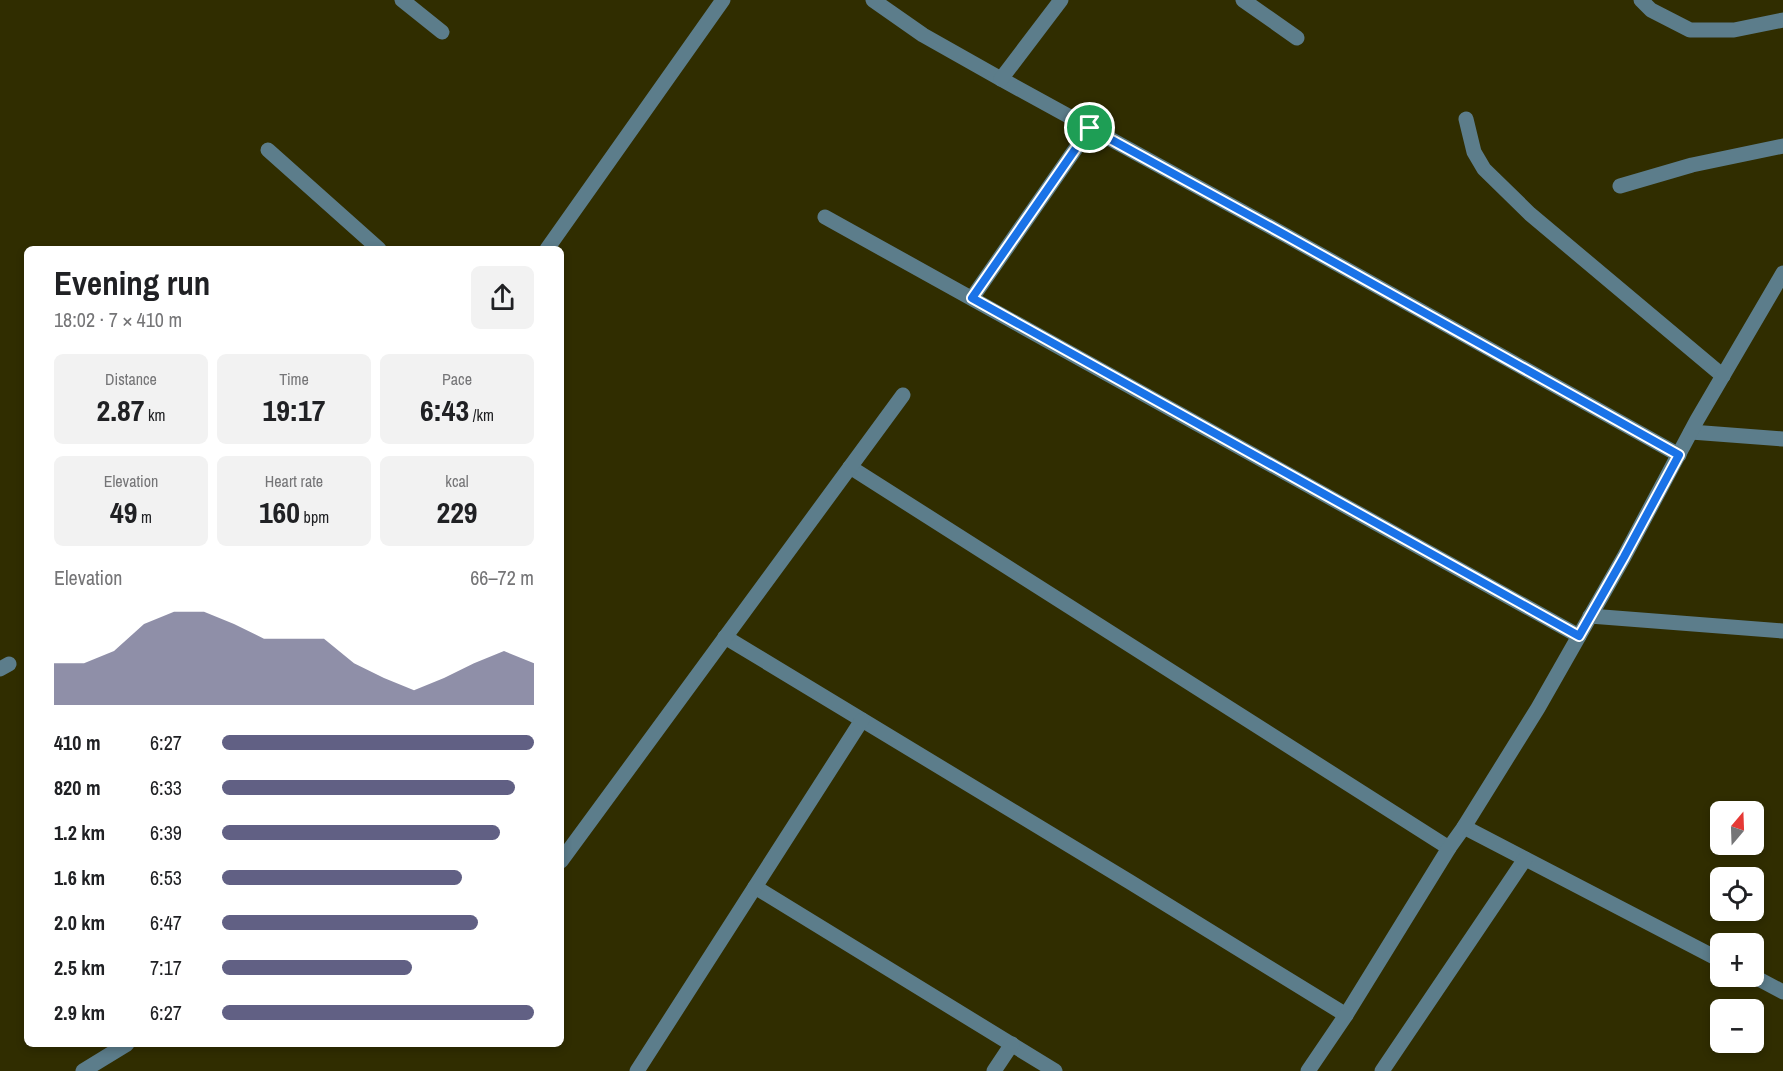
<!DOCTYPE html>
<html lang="en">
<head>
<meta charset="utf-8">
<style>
	:root { --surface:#fff; --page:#f2f2f2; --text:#202124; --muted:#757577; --accent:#616084 }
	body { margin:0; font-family:"Archivo Narrow",sans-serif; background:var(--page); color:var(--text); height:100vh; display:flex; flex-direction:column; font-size:22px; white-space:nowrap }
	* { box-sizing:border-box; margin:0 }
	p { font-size:20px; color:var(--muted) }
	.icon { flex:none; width:33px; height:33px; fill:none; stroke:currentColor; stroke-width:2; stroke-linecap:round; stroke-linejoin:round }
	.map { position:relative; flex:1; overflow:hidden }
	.sheet { position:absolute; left:24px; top:246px; width:540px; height:801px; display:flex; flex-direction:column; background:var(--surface); border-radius:9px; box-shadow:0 3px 9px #0003 }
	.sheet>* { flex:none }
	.needle { width:39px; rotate:19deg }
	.buttons { position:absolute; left:1710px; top:801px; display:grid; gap:12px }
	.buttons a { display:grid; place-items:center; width:54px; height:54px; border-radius:9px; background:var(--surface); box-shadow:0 3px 9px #0003; font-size:30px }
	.pin { position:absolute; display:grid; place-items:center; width:51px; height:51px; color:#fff; margin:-26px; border:3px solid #fff; border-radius:50%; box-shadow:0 2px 6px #0007 }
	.round { display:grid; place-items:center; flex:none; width:63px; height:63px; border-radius:9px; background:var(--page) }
	.overview { display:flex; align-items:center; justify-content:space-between; height:102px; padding:0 30px }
	h1 { font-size:33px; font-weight:700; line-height:45px }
	.figures { display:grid; grid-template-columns:repeat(3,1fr); gap:9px; height:102px; padding:6px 30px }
	.figures div { display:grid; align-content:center; border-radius:9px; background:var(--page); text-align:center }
	.figures b { font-size:30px; font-weight:700 }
	.figures small { font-size:16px; font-weight:400 }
	.figures p { font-size:16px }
	.chart { height:168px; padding:12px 30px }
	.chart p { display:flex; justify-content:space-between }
	.chart svg { width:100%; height:108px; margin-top:6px; fill:var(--accent); opacity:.7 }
	ul { padding:0 30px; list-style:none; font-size:20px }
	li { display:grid; grid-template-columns:96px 72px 1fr; align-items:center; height:45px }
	li i { height:15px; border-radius:8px; background:var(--accent) }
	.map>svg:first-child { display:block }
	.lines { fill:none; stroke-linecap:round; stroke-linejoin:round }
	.minor { stroke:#5c7d8b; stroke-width:15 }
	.route-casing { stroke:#fff; stroke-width:12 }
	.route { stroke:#1a73e8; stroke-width:8 }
</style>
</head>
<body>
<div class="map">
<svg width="1783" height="1071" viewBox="0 0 1783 1071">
	<rect width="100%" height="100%" fill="#302d00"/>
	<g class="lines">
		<g class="minor">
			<path d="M402,0L442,32"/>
			<path d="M873,0L923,35L1001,79L1287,236L1679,455"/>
			<path d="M1243,0L1297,38"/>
			<path d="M1641,0L1651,10L1690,30H1734L1783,20"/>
			<path d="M1001,79L1061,0"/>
			<path d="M1466,119L1474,152L1484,169L1530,214L1723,376"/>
			<path d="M268,150L379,249"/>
			<path d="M1620,186L1692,165L1783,146"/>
			<path d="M825,217L1579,636"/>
			<path d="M547,249L723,0"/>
			<path d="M972,298L1090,128"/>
			<path d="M1691,432L1783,439"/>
			<path d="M850,467L1449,848"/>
			<path d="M1590,616L1783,631"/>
			<path d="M725,637L1130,882L1346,1015"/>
			<path d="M0,669L9,664"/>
			<path d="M1464,827L1720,960"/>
			<path d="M561,861L903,395"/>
			<path d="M755,887L1055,1071"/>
			<path d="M1753,976L1783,992"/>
			<path d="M83,1071L127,1044"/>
			<path d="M637,1071L862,720"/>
			<path d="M994,1071L1012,1044"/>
			<path d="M1308,1071L1346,1015L1449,848L1464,827L1538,708L1624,557L1697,420L1783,273"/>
			<path d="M1382,1071L1525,859"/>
		</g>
	</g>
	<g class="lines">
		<defs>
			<path id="route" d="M1090,128L1287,236L1679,455L1624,557L1579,636L972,298Z"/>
		</defs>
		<use href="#route" class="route-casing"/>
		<use href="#route" class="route"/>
	</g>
</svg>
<div class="buttons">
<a><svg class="needle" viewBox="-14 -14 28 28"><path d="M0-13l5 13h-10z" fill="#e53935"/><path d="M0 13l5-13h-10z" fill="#757577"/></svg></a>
<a><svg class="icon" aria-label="locate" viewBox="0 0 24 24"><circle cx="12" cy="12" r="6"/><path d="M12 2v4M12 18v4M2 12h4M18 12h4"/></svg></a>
<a>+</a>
<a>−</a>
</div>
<div class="pin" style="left:1090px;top:128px;background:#1e9e55"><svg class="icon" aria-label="arrive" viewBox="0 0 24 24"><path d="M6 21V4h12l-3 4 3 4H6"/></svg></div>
<section class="sheet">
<div class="overview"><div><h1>Evening run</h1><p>18:02 · 7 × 410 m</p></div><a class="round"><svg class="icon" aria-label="share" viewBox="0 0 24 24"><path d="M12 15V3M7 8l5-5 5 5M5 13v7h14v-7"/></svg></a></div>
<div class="figures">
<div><p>Distance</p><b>2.87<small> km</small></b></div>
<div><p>Time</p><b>19:17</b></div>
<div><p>Pace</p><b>6:43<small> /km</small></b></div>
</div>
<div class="figures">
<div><p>Elevation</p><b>49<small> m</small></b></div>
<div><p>Heart rate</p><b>160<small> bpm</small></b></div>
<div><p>kcal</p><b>229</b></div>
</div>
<div class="chart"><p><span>Elevation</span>66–72 m</p>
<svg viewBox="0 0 160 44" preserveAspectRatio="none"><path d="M0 44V27L10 27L20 22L30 11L40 6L50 6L60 11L70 17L80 17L90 17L100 27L110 33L120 38L130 33L140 27L150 22L160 27V44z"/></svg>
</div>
<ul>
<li><b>410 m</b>6:27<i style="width:100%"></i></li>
<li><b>820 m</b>6:33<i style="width:94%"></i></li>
<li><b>1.2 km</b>6:39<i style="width:89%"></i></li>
<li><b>1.6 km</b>6:53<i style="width:77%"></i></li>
<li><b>2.0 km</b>6:47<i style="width:82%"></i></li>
<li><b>2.5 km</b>7:17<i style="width:61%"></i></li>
<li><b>2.9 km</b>6:27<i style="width:100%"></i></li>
</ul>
</section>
</div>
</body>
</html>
